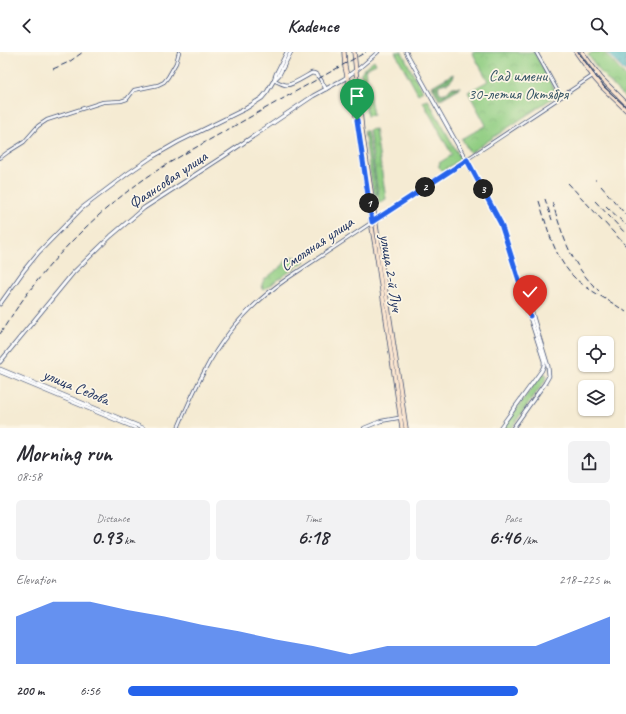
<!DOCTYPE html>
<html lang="en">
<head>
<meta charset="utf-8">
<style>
	:root { --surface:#fff; --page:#f2f2f3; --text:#2b2b33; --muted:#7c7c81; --accent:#2563eb }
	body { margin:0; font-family:Caveat,sans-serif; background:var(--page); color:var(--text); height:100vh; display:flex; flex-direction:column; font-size:15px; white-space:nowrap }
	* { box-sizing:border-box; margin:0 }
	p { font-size:13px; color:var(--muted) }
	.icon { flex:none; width:22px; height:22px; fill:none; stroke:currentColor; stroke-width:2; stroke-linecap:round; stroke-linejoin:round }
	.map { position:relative; height:376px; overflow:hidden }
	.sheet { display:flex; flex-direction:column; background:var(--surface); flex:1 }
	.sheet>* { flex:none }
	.controls { position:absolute; left:578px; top:284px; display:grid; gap:8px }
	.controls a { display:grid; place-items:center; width:36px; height:36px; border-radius:6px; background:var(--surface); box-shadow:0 1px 3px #0004; font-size:20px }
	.pin { position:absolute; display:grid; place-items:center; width:34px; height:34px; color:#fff; margin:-41px -17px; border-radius:50% 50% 50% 0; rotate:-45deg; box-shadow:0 0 4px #0007 }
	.pin .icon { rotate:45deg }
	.km { position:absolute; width:20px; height:20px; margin:-10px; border-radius:50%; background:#222; color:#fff; font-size:11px; line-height:20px; text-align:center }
	.round { display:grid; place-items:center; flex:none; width:42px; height:42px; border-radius:6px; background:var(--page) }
	.overview { display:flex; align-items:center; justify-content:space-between; height:68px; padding:0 16px }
	h1 { font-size:22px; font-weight:700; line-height:30px }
	.metrics { display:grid; grid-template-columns:repeat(3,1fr); gap:6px; height:68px; padding:4px 16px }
	.metrics div { display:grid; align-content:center; border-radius:6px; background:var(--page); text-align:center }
	.metrics b { font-size:20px; font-weight:700 }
	.metrics small { font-size:11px; font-weight:400 }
	.metrics p { font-size:11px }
	.chart { height:112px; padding:8px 16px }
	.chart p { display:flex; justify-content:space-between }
	.chart svg { width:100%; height:72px; margin-top:4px; fill:var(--accent); opacity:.7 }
	ul { padding:0 16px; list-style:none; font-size:13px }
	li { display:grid; grid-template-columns:64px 48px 1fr; align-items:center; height:30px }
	li i { height:10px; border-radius:5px; background:var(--accent) }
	header { display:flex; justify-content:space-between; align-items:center; height:52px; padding:0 16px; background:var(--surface); font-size:18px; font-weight:700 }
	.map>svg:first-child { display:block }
	.grass { fill:url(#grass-tufts); stroke:#567e70 }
	.forest { fill:url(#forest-firs); stroke:#487068 }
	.park { fill:url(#park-crowns); stroke:#567e70 }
	.water { fill:url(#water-ripples); stroke:#30728f }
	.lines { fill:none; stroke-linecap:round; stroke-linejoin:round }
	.minor-casing { stroke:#3c4b70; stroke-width:4 }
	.tertiary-casing { stroke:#3c4b70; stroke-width:4.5 }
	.secondary-casing { stroke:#3c4b70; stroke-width:5 }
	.minor { stroke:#fff; stroke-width:2.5 }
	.tertiary { stroke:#fff; stroke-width:3 }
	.secondary { stroke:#fbe5cf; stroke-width:3.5 }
	.tram { stroke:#1b2f5e; stroke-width:1 }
	.rail { stroke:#1b2f5e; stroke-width:1; stroke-dasharray:6 3; stroke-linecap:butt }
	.route-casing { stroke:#fff; stroke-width:8 }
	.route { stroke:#2563eb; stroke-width:5 }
	.labels { text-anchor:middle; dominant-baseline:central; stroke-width:3.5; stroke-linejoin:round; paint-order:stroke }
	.park-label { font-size:16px; fill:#385767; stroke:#fcf5e5 }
	.street-label { font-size:16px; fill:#1b2f5e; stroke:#fcf5e5 }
</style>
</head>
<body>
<header><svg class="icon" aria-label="back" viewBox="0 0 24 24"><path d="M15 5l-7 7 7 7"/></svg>Kadence<svg class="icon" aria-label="search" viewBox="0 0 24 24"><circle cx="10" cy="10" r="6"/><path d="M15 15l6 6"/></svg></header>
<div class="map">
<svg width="626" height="376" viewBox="0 0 626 376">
	<defs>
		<pattern id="grass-tufts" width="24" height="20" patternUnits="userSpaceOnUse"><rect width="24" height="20" fill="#91ce83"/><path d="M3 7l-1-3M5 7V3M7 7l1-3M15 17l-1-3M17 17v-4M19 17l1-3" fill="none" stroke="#7cb174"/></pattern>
		<pattern id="forest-firs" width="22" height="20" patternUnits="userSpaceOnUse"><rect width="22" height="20" fill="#74b171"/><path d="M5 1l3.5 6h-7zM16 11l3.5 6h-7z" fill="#5e9060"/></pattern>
		<pattern id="park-crowns" width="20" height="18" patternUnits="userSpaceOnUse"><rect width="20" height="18" fill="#91ce83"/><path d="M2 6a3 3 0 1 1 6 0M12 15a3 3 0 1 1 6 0" fill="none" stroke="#7cb174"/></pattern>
		<pattern id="water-ripples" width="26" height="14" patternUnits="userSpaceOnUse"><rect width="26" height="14" fill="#46b4c0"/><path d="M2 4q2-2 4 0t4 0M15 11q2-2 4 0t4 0" fill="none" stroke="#3a939f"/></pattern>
	</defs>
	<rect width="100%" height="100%" fill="#fcf5e5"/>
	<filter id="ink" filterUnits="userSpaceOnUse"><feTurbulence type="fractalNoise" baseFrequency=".025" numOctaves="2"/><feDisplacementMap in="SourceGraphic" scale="8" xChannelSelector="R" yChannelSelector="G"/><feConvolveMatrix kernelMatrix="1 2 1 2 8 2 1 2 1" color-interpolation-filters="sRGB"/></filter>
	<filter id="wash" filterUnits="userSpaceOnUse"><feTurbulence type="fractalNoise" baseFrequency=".012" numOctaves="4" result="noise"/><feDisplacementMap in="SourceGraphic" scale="16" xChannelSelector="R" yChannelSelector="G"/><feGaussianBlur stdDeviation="0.9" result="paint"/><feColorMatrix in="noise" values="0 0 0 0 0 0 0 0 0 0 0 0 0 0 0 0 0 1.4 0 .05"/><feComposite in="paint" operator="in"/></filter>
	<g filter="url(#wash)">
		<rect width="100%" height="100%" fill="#f5ebd3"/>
		<g class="grass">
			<path d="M395,0H402L411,18L423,39L418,42Z"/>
			<path d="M374,8L376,12L365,17L373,63L367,64L361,21L364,16Z"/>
			<path d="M428,48L461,107L443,119L438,114L440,113L439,111L452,103L423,50Z"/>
			<path d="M375,77L386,147L379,151L369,78Z"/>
			<path d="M364,79H367L377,143H375L372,133Z"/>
			<path d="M292,205H296L305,209L263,238L262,232L264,228L283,213L287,207Z"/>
			<path d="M543,321L547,323L545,329L511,376H503L541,323Z"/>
		</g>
		<path class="forest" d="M453,22L454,24C448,33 448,30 439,33C438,38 439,43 445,41C450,40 449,36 453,35C455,34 458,35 460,35V36L439,48L432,34Z"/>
		<g class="park">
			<path d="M472,0H534L557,43L470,101L462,87L486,73L468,40L488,29Z"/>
			<path d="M593,0H604L626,25V47L602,22L588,3Z"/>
		</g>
		<path class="water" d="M606,0H626V21Z"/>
	</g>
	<g filter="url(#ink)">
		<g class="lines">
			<defs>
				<g id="minor">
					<path d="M536,0L561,45"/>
					<path d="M357,18L378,0"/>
					<path d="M0,106L8,100L24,90L38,74L47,68L103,50L121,49L127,47L134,38L158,33L164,30L168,25L176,11L179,0"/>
					<path d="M0,320L135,376"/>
					<path d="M178,376C186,357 194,338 204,320C223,283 253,250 288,226L597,21"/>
					<path d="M364,376L381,369L404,365"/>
				</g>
				<g id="tertiary">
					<path d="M406,0L499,167L503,178L523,241V244L544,309V313L542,318L500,376"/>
					<path d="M274,28C278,30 283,33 287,33C293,33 306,24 312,21C319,21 322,31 326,37"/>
					<path d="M274,28L276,22L287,0"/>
					<path d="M0,252L25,217L38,201L82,156L127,122L152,105L178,90L245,57L262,46L267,40L274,28L279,23L291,0"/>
					<path d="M0,310L73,221L111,184L144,156L224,104L313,44L344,27L356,18"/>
					<path d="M0,317L143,376"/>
					<path d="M513,376L545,331L549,324L548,314L528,248L526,243L523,241"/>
				</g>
				<g id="secondary">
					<path d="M344,0L345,15L357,68L372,176L377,205L402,376"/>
					<path d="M354,0L362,78L406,376"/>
					<path d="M576,0L595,27L603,36L626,58"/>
					<path d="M582,0L601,26L626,51"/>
				</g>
			</defs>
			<use href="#minor" class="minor-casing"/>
			<use href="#tertiary" class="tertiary-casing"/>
			<use href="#secondary" class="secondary-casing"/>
			<use href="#minor" class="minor"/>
			<use href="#tertiary" class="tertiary"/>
			<use href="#secondary" class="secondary"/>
			<path class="tram" d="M578,0L597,26L604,35L626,55"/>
			<g class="rail">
				<path d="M53,17L69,10L83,0"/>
				<path d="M595,128H596"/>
				<path d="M568,131L626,194"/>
				<path d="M601,134L626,163"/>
				<path d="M545,147L552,168"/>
				<path d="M539,149C548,177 554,207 577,228C591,240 611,249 626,260"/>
				<path d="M595,149L626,182"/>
				<path d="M552,150C564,186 570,212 599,239"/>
				<path d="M606,154L626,173"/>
				<path d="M0,282C35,225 79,176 132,136C149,123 167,112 186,101L366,0"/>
			</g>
		</g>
	</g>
	<g class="lines" filter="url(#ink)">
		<defs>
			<path id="route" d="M357,68L372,170L467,108L501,172L523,241V244L530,264"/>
		</defs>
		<use href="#route" class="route-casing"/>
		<use href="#route" class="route"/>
	</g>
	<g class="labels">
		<g class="park-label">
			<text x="518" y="24">Сад имени<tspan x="518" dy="18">30-летия Октября</tspan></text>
		</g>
		<g class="street-label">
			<text transform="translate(168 128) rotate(-34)">Фаянсовая улица</text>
			<text transform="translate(317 192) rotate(-34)">Смоляная улица</text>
			<text transform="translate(391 221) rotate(81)">улица 2-й Луч</text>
			<text transform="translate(76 335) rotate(23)">улица Седова</text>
		</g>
	</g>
</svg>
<div class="controls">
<a><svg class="icon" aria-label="locate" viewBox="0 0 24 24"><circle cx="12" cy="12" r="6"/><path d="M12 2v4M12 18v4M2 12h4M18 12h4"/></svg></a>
<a><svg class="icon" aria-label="layers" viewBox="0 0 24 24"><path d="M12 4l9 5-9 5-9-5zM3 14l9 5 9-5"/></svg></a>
</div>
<div class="pin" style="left:357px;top:68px;background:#1e9e55"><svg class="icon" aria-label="arrive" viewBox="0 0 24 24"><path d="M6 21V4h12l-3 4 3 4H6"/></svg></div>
<div class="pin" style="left:530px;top:264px;background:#d93025"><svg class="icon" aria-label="check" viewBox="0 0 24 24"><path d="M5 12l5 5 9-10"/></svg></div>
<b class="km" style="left:369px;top:151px">1</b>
<b class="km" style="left:425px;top:135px">2</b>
<b class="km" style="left:483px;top:137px">3</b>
</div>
<section class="sheet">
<div class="overview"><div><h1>Morning run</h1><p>08:58</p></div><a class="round"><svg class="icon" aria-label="share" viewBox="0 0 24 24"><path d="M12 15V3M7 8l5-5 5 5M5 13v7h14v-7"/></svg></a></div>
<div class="metrics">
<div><p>Distance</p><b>0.93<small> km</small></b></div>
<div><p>Time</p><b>6:18</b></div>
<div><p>Pace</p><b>6:46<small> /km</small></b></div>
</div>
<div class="chart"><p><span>Elevation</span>218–225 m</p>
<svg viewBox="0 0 160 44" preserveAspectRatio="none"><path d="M0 44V15L10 6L20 6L30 11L40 15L50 20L60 24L70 29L80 33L90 38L100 33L110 33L120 33L130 33L140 33L150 24L160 15V44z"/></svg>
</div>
<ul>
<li><b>200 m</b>6:56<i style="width:81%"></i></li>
</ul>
</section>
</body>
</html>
